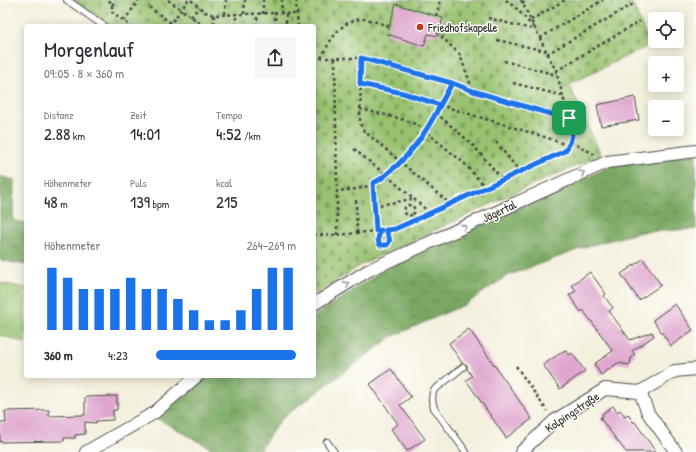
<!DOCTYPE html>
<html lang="de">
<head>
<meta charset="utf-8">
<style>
	:root { --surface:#fff; --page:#f7f7f7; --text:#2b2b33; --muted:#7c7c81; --accent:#1a73e8 }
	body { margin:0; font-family:"Patrick Hand",sans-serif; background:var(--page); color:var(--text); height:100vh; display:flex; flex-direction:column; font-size:15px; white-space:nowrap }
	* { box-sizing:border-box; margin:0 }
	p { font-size:13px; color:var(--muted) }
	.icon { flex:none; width:22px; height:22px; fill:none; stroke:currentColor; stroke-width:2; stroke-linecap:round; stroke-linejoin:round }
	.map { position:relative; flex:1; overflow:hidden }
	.panel { position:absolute; left:24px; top:24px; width:292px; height:354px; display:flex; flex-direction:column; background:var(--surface); border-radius:4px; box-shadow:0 2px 10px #0003 }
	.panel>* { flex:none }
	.buttons { position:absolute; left:648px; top:12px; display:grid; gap:8px }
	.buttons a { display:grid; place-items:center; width:36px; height:36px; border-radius:4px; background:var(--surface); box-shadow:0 2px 10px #0003; font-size:20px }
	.pin { position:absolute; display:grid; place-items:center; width:34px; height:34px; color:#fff; margin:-17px; border-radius:8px; box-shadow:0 2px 6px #0006 }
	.round { display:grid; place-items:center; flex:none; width:42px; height:42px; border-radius:4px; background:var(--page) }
	.headline { display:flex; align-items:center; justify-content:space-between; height:68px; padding:0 20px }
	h1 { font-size:22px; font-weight:600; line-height:30px }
	.figures { display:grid; grid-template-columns:repeat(3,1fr); gap:6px; height:68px; padding:4px 20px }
	.figures div { display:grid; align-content:center }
	.figures b { font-size:17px; font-weight:600 }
	.figures small { font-size:11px; font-weight:400 }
	.figures p { font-size:11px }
	.chart { height:112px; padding:8px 20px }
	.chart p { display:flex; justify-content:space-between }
	.chart svg { width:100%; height:72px; margin-top:4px; stroke:var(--accent); stroke-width:6 }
	ul { padding:0 20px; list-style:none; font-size:13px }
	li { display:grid; grid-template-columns:64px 48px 1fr; align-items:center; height:30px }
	li i { height:10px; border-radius:5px; background:var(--accent) }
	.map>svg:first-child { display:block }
	.grass { fill:url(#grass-tufts); stroke:#62764d }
	.forest { fill:url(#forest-crowns); stroke:#526a46 }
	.cemetery { fill:url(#cemetery-stones); stroke:#62764d }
	.building { fill:#dfa6cf }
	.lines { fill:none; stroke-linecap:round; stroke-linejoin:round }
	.service-casing { stroke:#494946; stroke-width:8 }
	.minor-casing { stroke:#494946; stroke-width:14 }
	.path { stroke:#494946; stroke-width:2.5; stroke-dasharray:3 3; stroke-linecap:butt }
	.service { stroke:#fff; stroke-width:6 }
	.minor { stroke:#fff; stroke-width:12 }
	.oneway { stroke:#a0a0a0 }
	.route-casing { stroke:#fff; stroke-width:8 }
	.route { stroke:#1a73e8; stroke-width:5 }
	.poi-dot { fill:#c8321e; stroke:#fdfcf7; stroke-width:1.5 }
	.labels { text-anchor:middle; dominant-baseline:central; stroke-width:3; stroke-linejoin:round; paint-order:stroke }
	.poi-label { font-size:12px; fill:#2b2b2b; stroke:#fdfcf7; text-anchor:start }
	.street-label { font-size:12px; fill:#2b2b2b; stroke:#fdfcf7 }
</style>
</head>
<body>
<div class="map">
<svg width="696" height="452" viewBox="0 0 696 452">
	<defs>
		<pattern id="grass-tufts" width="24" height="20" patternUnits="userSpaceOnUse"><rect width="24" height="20" fill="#98c26f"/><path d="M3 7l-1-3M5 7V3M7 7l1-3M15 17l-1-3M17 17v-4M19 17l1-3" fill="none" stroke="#7c9e5b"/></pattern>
		<pattern id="forest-crowns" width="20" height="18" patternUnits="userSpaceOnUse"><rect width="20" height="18" fill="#7aa862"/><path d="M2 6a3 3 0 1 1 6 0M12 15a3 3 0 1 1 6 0" fill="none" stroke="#648951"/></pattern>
		<pattern id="cemetery-stones" width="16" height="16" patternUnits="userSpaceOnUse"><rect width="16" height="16" fill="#98c26f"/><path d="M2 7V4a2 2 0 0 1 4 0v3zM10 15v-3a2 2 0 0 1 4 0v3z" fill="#7c9e5b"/></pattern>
	</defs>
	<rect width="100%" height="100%" fill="#fdfcf7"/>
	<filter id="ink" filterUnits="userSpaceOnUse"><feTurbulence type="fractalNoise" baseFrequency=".025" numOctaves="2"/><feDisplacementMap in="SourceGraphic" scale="8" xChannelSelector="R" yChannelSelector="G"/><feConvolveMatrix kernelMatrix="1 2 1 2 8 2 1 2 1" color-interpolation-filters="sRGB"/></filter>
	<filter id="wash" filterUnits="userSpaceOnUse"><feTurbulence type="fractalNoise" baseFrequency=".012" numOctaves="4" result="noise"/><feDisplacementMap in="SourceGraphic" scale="16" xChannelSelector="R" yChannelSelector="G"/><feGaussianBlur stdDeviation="0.9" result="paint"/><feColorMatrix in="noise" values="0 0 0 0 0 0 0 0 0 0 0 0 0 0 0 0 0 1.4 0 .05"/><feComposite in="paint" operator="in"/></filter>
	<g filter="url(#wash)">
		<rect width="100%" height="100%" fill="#f4f0de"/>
		<path class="grass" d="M0,283L26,288L25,343L0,335Z"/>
		<g class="forest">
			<path d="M696,153V229L641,232L588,246L507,276L466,304L391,337L281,419L258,452H218L158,419L191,388L207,376H314V316L385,269L611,166Z"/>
			<path d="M0,176L14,180L13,221L26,223V265L0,260Z"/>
		</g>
		<path class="cemetery" d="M72,0H631L650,45L569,84L601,155L529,186L363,264L314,295V26H111Z"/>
		<g id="blocks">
			<g class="building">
				<path d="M396,4L443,18L438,36L428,34L424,46L387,34Z"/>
				<path d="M635,97L639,120L601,126L597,105Z"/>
				<path d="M643,259L661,285L639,300L621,274Z"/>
				<path d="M590,272L606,294L604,296L613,308L609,311L630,340L652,332L654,336L632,351L635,355L631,358L630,365L618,363L601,375L594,364L613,351L583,310L581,312L569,295L576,291L572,285Z"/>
				<path d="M675,304L693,330L671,346L653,320Z"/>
				<path d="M469,329L532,419L506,438L466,380L472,376L467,369V365L462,363L449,343Z"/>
				<path d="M565,350L569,355L572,353L585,371L560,389L543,365Z"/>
				<path d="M391,369L411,397L400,405L425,439L407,451L391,429L398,424L370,384Z"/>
				<path d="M117,396V410H113V420L96,421V423L85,422V434L75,435V438H64V441L0,442V422L6,423L5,411L49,410V416L85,415V397Z"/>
				<path d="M613,406L617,412L620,410L625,416L628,414L633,422H635L656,452H626L600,418L603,416L602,414Z"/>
			</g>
		</g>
	</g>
	<g filter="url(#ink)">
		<use href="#blocks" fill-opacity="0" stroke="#494946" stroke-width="1"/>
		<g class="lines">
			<defs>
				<g id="service">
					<path d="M67,0L104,26"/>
					<path d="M463,367L433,391L432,400L434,408L466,452"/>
					<path d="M327,442L334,452"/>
				</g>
				<g id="minor">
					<path d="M314,304L369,270L607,162L696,151"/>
					<path d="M640,392L648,413L676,452"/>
					<path d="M86,452L154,413L197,376"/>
					<path d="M521,452L554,421L605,389L640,392L675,371L696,369"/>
				</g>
			</defs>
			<use href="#service" class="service-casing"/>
			<use href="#minor" class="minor-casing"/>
			<g class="path">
				<path d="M109,0L112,5V12L131,26"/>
				<path d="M168,0L200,23"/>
				<path d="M191,0L205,12L214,15L275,13"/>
				<path d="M297,0L296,4L298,26"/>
				<path d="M506,0L517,9L534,28"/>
				<path d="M521,0L556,71L569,118"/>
				<path d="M522,3L528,0"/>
				<path d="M112,5L116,0"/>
				<path d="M149,7L175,26"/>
				<path d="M225,14L226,0"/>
				<path d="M244,14L245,0"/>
				<path d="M263,14V0"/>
				<path d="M281,14L282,0"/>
				<path d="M286,14V26"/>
				<path d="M214,15V26"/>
				<path d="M436,16L440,4L438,0"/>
				<path d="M191,17L199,7"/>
				<path d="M488,18L535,30"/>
				<path d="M531,20L565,0"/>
				<path d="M124,21L139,0"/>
				<path d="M169,26L188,0"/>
				<path d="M236,26V15"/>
				<path d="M257,26V14"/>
				<path d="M275,26V13L297,14"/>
				<path d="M437,32L460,55L473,91"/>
				<path d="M540,38L603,0"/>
				<path d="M497,40L546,51"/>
				<path d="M547,54L633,4"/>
				<path d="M314,58H361L448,81L473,91L557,116L569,118C574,131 573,140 565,151L395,229L337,235H314"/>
				<path d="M321,58C330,41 340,20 362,19C371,19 381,24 389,26"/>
				<path d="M335,58L337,191"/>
				<path d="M361,58L360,123L363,130L450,204"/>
				<path d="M504,61L557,75"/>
				<path d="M556,71L640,21"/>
				<path d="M451,83L440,105L548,138L569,146"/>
				<path d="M513,83L563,96"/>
				<path d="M360,109C375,113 417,120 425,131L465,164L486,188"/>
				<path d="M436,113L472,144L503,180"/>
				<path d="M496,142L520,172"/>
				<path d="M571,142L594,154"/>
				<path d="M354,149L386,175L430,213"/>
				<path d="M373,183L376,231"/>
				<path d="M356,200L357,233"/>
				<path d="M374,206L412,199"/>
				<path d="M412,215L408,216L404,212L405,207L408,205L413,206L415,210L414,213L412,215L415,220"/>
				<path d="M381,230C380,233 378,236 378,239C378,248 392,247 390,239C389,235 386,233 386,230"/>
				<path d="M337,235V191C345,190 353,190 361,188C398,180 423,135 440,105L403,93L360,84"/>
				<path d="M516,366L547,411"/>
			</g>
			<use href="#service" class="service"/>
			<use href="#minor" class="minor"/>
		</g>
		<defs><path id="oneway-chevron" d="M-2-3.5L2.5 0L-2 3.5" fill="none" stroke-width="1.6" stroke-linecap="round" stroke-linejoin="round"/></defs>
		<g class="oneway">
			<use href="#oneway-chevron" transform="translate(582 173) rotate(-25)"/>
			<use href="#oneway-chevron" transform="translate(464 227) rotate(-25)"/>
			<use href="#oneway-chevron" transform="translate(347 284) rotate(-32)"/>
		</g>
	</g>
	<g class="lines" filter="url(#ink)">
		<defs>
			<path id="route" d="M569,118L557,116L473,91L452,83L440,105L403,93L360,84L361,58L452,83C435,116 418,150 388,173C383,177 379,181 373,183L376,231L381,230C379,236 376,239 380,245H387C393,239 387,236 386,230L395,229L415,220L565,151C573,140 574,131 569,118"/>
		</defs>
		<use href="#route" class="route-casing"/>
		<use href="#route" class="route"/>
	</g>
	<circle class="poi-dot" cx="420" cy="27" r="4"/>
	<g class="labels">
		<g class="poi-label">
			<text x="428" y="27">Friedhofskapelle</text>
		</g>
		<g class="street-label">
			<text transform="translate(499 211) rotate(-25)">Jägertal</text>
			<text transform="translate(572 412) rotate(-34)">Kolpingstraße</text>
		</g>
	</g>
</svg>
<div class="buttons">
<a><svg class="icon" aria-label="locate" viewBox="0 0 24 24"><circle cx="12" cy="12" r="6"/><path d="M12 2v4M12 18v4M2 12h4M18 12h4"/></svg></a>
<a>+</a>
<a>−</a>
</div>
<div class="pin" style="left:569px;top:118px;background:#1e9e55"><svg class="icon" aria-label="arrive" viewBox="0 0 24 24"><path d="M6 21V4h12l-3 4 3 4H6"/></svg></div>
<section class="panel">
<div class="headline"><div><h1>Morgenlauf</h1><p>09:05 · 8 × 360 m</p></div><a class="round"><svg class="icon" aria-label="share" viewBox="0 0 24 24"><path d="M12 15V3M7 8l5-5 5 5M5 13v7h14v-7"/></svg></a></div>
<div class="figures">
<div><p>Distanz</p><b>2.88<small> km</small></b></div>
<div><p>Zeit</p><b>14:01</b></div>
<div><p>Tempo</p><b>4:52<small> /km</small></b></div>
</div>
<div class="figures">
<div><p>Höhenmeter</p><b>48<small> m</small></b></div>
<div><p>Puls</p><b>139<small> bpm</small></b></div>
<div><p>kcal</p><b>215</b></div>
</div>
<div class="chart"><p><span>Höhenmeter</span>264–269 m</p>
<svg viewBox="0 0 160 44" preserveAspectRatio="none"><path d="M5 44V6M15 44V12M25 44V19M35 44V19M45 44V19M55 44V12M65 44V19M75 44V19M85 44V25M95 44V32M105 44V38M115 44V38M125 44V32M135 44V19M145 44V6M155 44V6"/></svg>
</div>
<ul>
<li><b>360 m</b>4:23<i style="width:100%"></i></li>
</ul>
</section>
</div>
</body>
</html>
